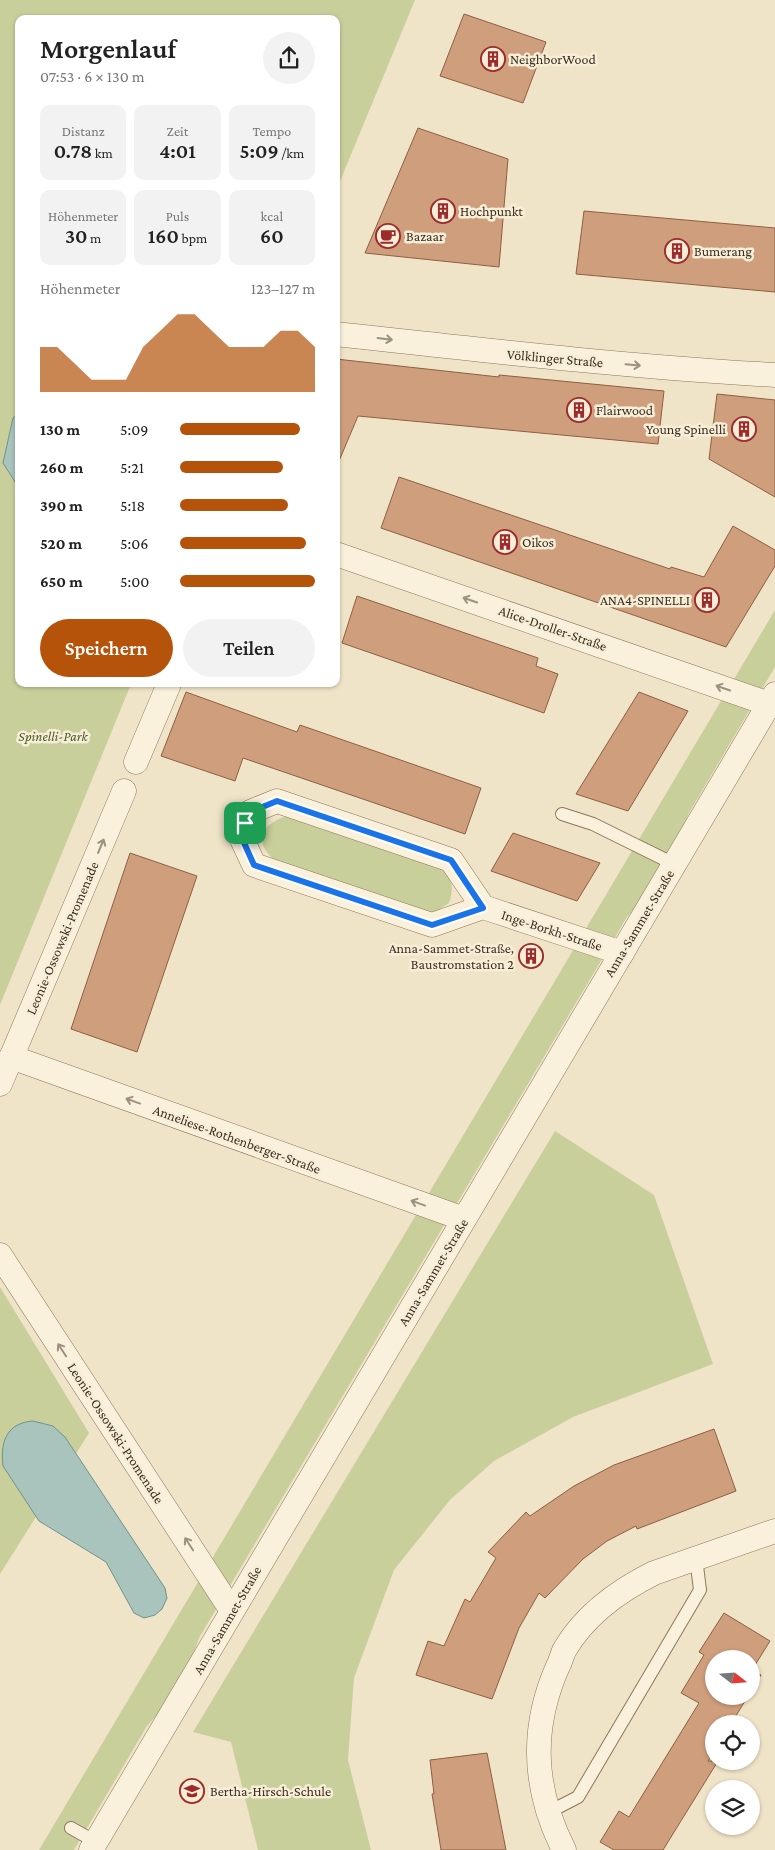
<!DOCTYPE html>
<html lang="de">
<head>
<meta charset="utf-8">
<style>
	:root { --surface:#fff; --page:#f2f2f2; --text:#222; --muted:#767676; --accent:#b45309 }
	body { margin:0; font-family:"Crimson Pro",serif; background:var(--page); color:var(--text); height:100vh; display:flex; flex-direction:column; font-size:19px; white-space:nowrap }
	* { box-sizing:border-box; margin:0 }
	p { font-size:16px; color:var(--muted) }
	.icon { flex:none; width:28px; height:28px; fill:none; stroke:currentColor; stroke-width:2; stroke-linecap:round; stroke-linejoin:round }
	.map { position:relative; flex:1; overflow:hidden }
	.drawer { position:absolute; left:15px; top:15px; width:325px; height:672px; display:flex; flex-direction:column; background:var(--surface); border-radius:10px; box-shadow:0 1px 4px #0004 }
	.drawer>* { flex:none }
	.needle { width:32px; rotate:107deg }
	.buttons { position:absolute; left:705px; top:1650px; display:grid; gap:10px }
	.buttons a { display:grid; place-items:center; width:55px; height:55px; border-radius:50%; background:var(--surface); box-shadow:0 1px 4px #0004; font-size:25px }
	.pin { position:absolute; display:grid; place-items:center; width:42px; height:42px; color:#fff; margin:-21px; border-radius:10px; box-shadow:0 2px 8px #0006 }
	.round { display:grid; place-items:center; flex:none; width:52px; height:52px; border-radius:26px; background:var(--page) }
	.summary { display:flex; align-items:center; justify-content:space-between; height:85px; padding:0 25px }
	h1 { font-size:28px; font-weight:600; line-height:38px }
	.stats { display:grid; grid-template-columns:repeat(3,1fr); gap:8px; height:85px; padding:5px 25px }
	.stats div { display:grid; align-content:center; border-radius:10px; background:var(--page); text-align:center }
	.stats b { font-size:21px; font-weight:600 }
	.stats small { font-size:14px; font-weight:400 }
	.stats p { font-size:14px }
	.chart { height:140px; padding:10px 25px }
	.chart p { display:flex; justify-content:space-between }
	.chart svg { width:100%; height:90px; margin-top:5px; fill:var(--accent); opacity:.7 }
	.cta { display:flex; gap:10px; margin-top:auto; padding:10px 25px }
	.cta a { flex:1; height:58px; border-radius:30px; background:var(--accent); color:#fff; font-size:20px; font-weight:600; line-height:58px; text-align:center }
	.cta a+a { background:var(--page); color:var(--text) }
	ul { padding:0 25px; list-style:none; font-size:16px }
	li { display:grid; grid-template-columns:80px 60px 1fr; align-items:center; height:38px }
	li i { height:12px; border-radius:6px; background:var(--accent) }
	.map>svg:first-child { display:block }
	.green { fill:#c9cf9b }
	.water { fill:#a9c4bc; stroke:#6f938a }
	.building { fill:#cf9f7d; stroke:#8d5f41 }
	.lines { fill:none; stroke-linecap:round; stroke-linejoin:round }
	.lane-casing { stroke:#8d765c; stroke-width:14 }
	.street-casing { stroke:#8d765c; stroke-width:25 }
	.lane { stroke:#faf1dc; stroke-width:12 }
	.street { stroke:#faf1dc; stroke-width:24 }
	.oneway { stroke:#9c907e }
	.route-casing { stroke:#fff; stroke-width:10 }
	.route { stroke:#1a73e8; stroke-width:6 }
	.labels { text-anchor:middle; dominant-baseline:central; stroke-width:5; stroke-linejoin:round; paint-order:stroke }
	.poi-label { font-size:14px; fill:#3d2e20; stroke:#f7eed8; text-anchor:start }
	.street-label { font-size:14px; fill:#3d2e20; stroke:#f7eed8 }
	.park-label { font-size:14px; font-style:italic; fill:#4d5a26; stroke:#f7eed8 }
</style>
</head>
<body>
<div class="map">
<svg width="775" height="1850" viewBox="0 0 775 1850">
	<rect width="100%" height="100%" fill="#f0e4c8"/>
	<g class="green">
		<path d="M0,0H415L336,191V19H19V684H131L0,1005Z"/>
		<path d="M775,610V667L689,813C676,846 651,891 627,917L199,1638C190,1667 169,1704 147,1726L74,1850H39Z"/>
		<path d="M287,816L441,868C453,879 454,888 449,903L434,913H426L274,860C252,840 263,823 287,816Z"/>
		<path d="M555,1131L654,1195L713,1364L573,1417L494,1461L450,1500L394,1570L354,1678L348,1760L371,1850H258L231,1742L193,1732Z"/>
		<path d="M0,1287L89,1433L0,1574Z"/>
	</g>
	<g class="water">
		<path d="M19,413V488L3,463L13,418Z"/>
		<path d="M33,1421L53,1426L65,1437L165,1588L167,1598L162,1609L155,1615L144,1618L134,1613L106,1562L39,1521L3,1466C0,1441 7,1423 33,1421Z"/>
	</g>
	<g class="building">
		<path d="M464,14L546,42L523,103L440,76Z"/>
		<path d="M418,128L508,159L499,267L365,253Z"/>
		<path d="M584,211L775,228V292L576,274Z"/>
		<path d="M336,359L499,377V375L664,391L658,444L358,416L336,468Z"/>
		<path d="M717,394L775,400V497L709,459Z"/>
		<path d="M399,477L670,569L671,567L704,577L733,526L775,550V566L726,647L381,528Z"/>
		<path d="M357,596L538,658L536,666L558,674L544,713L342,643Z"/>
		<path d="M186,692L297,732L300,725L481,788L465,834L243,758L235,781L161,756Z"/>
		<path d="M639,692L688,711L628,811L576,794Z"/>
		<path d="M513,833L600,863L577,901L491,871Z"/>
		<path d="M130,853L197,876L137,1052L71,1029Z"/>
		<path d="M714,1429L736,1491L637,1529L636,1526L607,1541L583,1559L545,1598L539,1593L519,1628L492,1699L416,1675L428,1641L444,1646L465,1599L470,1602L496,1558L488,1552L526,1512L530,1516L574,1486L614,1465Z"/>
		<path d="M724,1613L770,1641L752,1670L761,1675L751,1690V1659H714V1696H748L731,1724H714V1752L708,1761H718L663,1850H614L600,1842L619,1811L629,1817L699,1703L681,1693L704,1655L699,1652Z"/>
		<path d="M487,1753L506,1850H441L432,1794H434L430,1760Z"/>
	</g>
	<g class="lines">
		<defs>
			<g id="lane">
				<path d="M562,814L593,824L674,864"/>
				<path d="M547,1813L578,1797L700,1590L696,1558"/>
				<path d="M71,1828L96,1842"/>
			</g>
			<g id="street">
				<path d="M336,334C482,350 628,367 775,375"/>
				<path d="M336,554L769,704"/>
				<path d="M136,762L169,684"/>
				<path d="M483,907L451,860L277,801L250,812L241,837L254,865L432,925L483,907L622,953"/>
				<path d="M11,1057L464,1219"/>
				<path d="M0,1084L124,791"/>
				<path d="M0,1255L232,1611"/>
				<path d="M91,1850L775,694"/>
				<path d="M564,1850C533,1789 530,1729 558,1666C561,1661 562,1654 565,1649C585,1615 620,1590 654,1573L775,1531"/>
			</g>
		</defs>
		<use href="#lane" class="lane-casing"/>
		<use href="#street" class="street-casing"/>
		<use href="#lane" class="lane"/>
		<use href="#street" class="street"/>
	</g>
	<defs><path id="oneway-shaft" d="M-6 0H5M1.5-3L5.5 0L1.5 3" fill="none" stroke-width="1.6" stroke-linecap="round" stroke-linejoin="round" transform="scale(1.25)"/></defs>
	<g class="oneway">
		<use href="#oneway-shaft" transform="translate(385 339) rotate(7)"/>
		<use href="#oneway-shaft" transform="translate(633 365) rotate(5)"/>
		<use href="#oneway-shaft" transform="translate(470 600) rotate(-161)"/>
		<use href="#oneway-shaft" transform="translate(723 688) rotate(-161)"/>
		<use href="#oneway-shaft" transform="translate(101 846) rotate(-67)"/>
		<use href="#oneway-shaft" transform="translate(133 1101) rotate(-160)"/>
		<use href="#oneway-shaft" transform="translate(418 1203) rotate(-160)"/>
		<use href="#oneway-shaft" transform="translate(62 1350) rotate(-123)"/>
		<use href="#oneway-shaft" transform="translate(189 1544) rotate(-123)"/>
	</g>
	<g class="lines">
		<defs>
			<path id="route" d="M277,801L451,860L483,908L432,925L254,865L241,836L250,812Z"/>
		</defs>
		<use href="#route" class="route-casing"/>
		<use href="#route" class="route"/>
	</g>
	<defs>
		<symbol id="building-ring" viewBox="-11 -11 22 22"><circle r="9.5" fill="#f7eed8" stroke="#9e2a2b" stroke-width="1.5"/><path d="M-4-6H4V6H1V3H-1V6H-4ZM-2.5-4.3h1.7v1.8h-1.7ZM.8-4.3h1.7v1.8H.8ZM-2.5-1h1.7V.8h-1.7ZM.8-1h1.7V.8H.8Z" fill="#9e2a2b"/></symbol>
		<symbol id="cafe-ring" viewBox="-11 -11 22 22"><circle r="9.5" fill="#f7eed8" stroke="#9e2a2b" stroke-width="1.5"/><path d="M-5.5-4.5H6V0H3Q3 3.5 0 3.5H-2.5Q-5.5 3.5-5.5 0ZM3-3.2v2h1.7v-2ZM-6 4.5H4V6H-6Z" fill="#9e2a2b"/></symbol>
		<symbol id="school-ring" viewBox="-11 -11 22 22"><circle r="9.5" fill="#f7eed8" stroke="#9e2a2b" stroke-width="1.5"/><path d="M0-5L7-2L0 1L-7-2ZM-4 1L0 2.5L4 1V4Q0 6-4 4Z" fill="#9e2a2b"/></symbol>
	</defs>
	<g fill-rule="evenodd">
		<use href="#building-ring" x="479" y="45" width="28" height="28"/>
		<use href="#building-ring" x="429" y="197" width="28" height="28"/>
		<use href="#cafe-ring" x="374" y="222" width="28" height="28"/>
		<use href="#building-ring" x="663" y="237" width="28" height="28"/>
		<use href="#building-ring" x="565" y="396" width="28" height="28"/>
		<use href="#building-ring" x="730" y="415" width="28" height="28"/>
		<use href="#building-ring" x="491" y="528" width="28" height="28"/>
		<use href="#building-ring" x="693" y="586" width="28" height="28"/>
		<use href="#building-ring" x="517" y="942" width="28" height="28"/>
		<use href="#school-ring" x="178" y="1777" width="28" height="28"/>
	</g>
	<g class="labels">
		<g class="poi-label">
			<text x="510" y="59">NeighborWood</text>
			<text x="460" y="211">Hochpunkt</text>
			<text x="406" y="236">Bazaar</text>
			<text x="694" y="251">Bumerang</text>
			<text x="596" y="410">Flairwood</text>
			<text x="726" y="429" text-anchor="end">Young Spinelli</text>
			<text x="522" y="542">Oikos</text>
			<text x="690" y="600" text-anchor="end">ANA4-SPINELLI</text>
			<text x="514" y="948" text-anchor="end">Anna-Sammet-Straße,<tspan x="514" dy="16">Baustromstation 2</tspan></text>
			<text x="210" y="1791">Bertha-Hirsch-Schule</text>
		</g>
		<g class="street-label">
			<text transform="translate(555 358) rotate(5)">Völklinger Straße</text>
			<text transform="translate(553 628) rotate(19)">Alice-Droller-Straße</text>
			<text transform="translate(639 923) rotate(-59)">Anna-Sammet-Straße</text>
			<text transform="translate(552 930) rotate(18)">Inge-Borkh-Straße</text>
			<text transform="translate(62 938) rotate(-67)">Leonie-Ossowski-Promenade</text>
			<text transform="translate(237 1139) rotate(20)">Anneliese-Rothenberger-Straße</text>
			<text transform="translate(433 1272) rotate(-59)">Anna-Sammet-Straße</text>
			<text transform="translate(116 1433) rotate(57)">Leonie-Ossowski-Promenade</text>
			<text transform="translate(227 1620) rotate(-60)">Anna-Sammet-Straße</text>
		</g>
		<g class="park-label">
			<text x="53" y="736">Spinelli-Park</text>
		</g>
	</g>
</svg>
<div class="buttons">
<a><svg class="needle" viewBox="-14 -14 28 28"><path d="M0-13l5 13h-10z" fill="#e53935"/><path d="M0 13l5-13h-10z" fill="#767676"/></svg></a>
<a><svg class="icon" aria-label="locate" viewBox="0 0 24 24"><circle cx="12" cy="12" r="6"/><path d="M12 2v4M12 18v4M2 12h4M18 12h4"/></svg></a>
<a><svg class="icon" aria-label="layers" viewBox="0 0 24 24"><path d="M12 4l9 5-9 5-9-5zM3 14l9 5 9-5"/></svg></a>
</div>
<div class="pin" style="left:245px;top:823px;background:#1e9e55"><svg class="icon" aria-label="arrive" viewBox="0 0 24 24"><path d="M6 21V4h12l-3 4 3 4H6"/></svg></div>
<section class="drawer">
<div class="summary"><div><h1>Morgenlauf</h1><p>07:53 · 6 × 130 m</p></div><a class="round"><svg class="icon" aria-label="share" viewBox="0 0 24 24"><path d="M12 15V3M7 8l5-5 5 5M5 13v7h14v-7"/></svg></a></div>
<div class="stats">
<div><p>Distanz</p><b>0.78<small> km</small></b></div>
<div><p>Zeit</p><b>4:01</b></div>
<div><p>Tempo</p><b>5:09<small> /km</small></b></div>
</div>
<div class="stats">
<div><p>Höhenmeter</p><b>30<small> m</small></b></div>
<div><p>Puls</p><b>160<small> bpm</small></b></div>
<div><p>kcal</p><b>60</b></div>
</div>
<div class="chart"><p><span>Höhenmeter</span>123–127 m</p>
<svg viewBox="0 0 160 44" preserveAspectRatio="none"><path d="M0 44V22L10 22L20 30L30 38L40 38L50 38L60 22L70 14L80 6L90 6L100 14L110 22L120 22L130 22L140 14L150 14L160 22V44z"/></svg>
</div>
<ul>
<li><b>130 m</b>5:09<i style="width:89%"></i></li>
<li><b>260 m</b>5:21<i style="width:76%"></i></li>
<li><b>390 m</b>5:18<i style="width:80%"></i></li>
<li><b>520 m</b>5:06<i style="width:93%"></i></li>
<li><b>650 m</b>5:00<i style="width:100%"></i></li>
</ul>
<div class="cta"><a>Speichern</a><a>Teilen</a></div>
</section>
</div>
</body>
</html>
